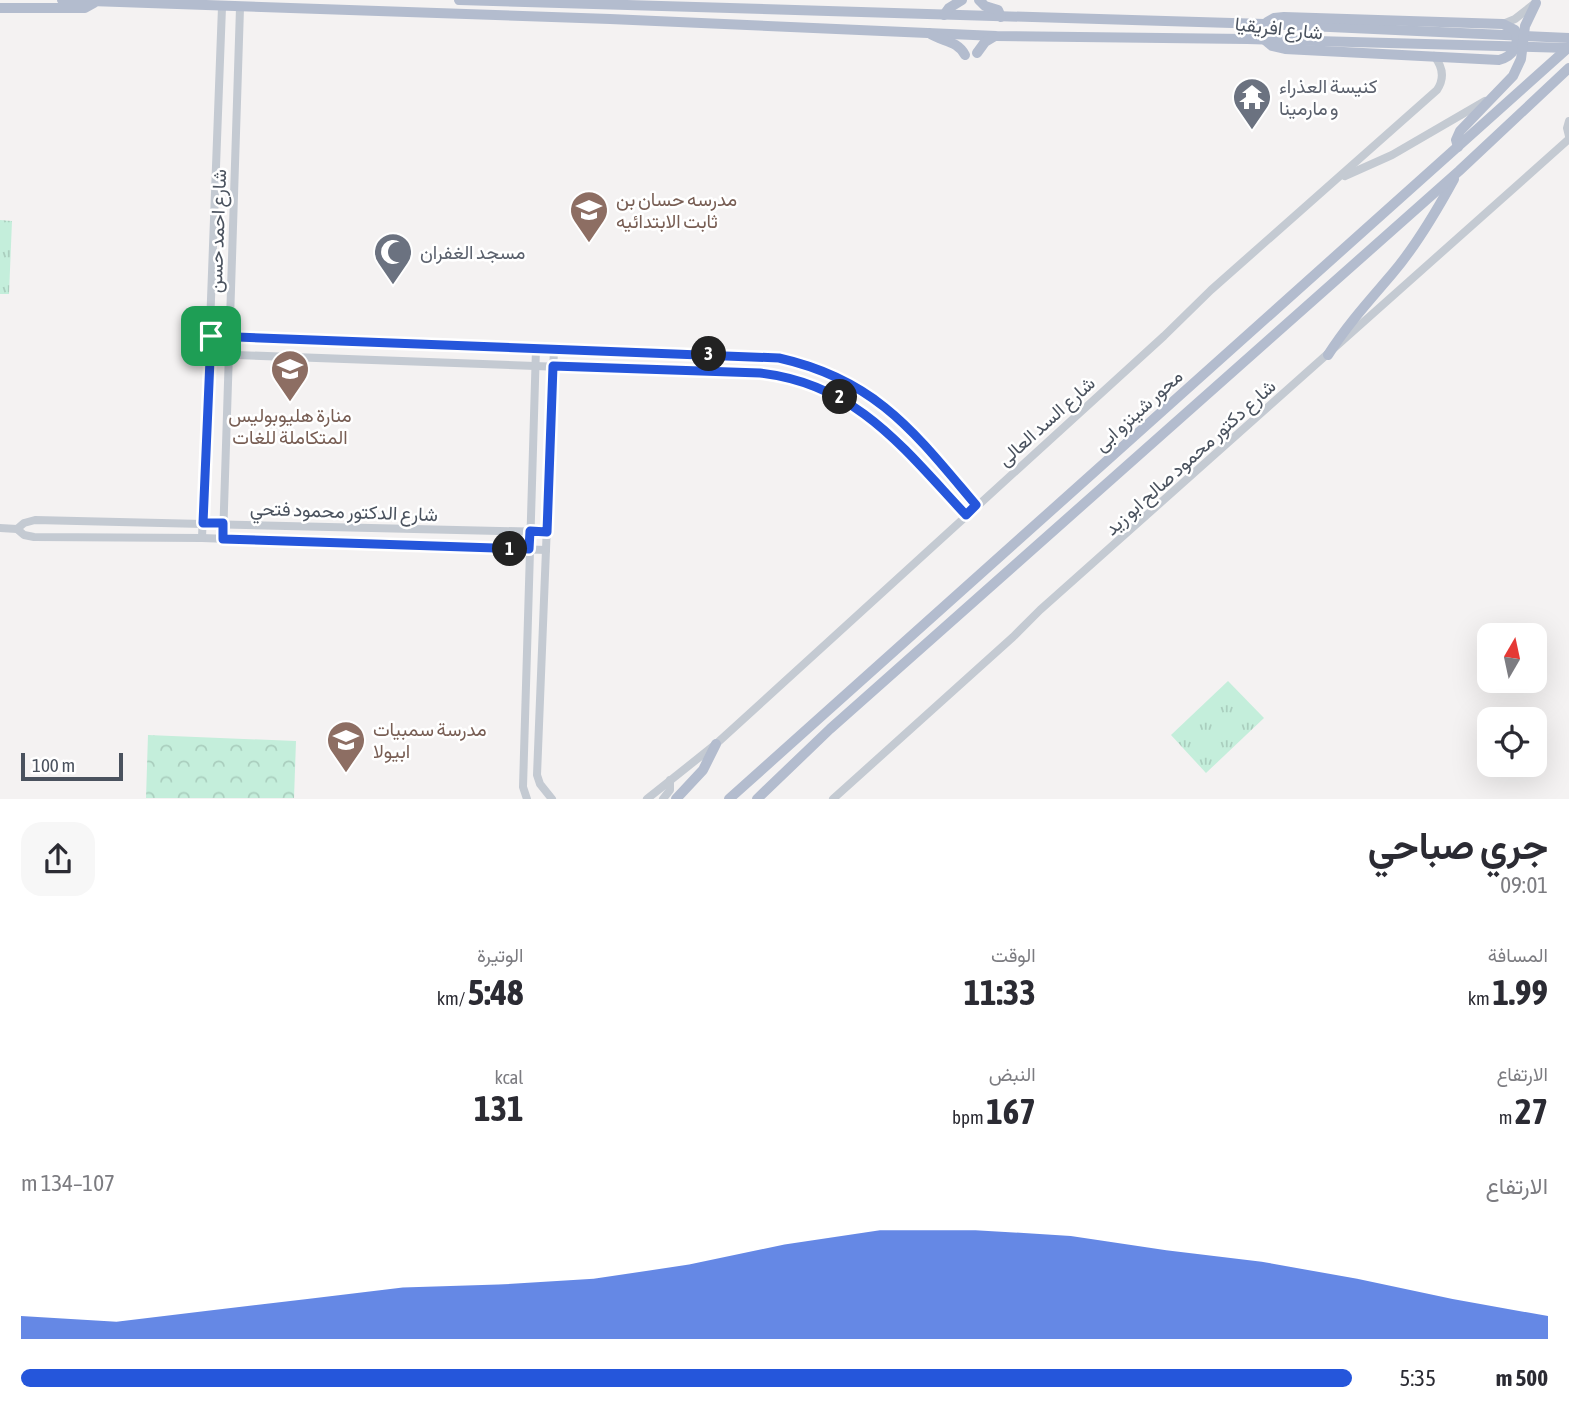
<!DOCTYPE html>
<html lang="ar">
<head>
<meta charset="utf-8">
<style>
	:root { --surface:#fff; --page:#f7f7f7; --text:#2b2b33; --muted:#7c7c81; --accent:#2556db }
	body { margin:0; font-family:"Asap Condensed",Vazirmatn,sans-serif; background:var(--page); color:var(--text); direction:rtl; height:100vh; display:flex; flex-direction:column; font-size:26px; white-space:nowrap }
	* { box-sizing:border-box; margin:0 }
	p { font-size:23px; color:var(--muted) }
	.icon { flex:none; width:38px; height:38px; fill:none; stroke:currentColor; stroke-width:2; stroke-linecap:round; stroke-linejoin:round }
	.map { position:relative; height:799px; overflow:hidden; direction:ltr }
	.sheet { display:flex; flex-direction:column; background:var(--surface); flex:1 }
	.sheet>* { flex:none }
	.needle { width:46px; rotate:9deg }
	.tools { position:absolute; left:1477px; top:623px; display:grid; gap:14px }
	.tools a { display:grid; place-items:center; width:70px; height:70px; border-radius:14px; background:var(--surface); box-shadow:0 7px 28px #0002; font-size:35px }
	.scale { position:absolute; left:21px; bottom:18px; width:102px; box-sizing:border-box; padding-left:7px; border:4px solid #4a525e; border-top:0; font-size:19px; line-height:24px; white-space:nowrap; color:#4a525e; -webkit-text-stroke:5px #fff; paint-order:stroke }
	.pin { position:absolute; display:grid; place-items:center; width:60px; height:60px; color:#fff; margin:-30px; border-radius:14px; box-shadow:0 4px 10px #0006 }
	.km { position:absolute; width:35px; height:35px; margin:-18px; border-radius:50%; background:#222; color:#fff; font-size:19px; line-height:35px; text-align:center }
	.round { display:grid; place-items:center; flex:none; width:74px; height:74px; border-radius:21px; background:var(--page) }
	.summary { display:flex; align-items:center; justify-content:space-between; height:119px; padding:0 21px }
	h1 { font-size:38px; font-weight:700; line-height:52px }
	.stats { display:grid; grid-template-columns:repeat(3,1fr); gap:10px; height:119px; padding:7px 21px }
	.stats div { display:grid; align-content:center }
	.stats b { font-size:35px; font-weight:700 }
	.stats small { font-size:19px; font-weight:400 }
	.stats p { font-size:19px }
	.chart { height:196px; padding:14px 21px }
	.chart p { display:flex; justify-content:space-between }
	.chart svg { width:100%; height:126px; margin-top:7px; fill:var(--accent); opacity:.7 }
	ul { padding:0 21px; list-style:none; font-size:23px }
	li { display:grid; grid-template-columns:112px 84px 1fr; align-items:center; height:52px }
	li i { height:18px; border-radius:9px; background:var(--accent) }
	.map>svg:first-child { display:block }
	.grass { fill:url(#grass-tufts) }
	.park { fill:url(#park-crowns) }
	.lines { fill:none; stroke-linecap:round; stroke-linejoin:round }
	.minor { stroke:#c4cad2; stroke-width:8 }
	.major { stroke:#b3bcce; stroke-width:10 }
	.route-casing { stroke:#fff; stroke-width:14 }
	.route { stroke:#2556db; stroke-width:9 }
	.labels { text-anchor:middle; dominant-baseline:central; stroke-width:5; stroke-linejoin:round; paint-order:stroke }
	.street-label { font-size:19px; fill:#4a525e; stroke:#fff }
	.worship-label { font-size:19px; fill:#5b616d; stroke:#fff; text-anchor:start }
	.education-label { font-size:19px; fill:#785e54; stroke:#fff; text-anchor:start }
</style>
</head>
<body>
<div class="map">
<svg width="1569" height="799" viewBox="0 0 1569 799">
	<defs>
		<pattern id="grass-tufts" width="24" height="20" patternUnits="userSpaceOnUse" patternTransform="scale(1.75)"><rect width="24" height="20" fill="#c4eedb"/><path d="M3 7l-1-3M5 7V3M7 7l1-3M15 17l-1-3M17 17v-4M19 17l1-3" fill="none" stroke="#aacebe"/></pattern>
		<pattern id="park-crowns" width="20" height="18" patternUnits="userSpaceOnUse" patternTransform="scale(1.75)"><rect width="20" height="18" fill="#c4eedb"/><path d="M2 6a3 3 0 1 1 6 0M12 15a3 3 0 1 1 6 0" fill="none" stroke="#aacebe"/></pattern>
	</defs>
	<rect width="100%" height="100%" fill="#f4f2f2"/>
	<g class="grass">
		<path d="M0,220L12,221L9,294H0Z"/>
		<path d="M1228,681L1264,718L1206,773L1171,735Z"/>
	</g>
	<path class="park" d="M148,735L296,741L294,798H146Z"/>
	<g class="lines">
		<g class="minor">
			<path d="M1503,24L1515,19L1534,4"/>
			<path d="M1569,121L1567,128L1569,136"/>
			<path d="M1345,176L1392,155L1485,101"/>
			<path d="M211,336L761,356C866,366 913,431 976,505"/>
			<path d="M210,354L778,375C801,382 824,388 844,400C892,426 928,475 966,515"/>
			<path d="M0,528L17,529L24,535L34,537L202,538L546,550"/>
			<path d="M17,529L24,523L35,520L547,532"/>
			<path d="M202,538L222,7"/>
			<path d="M223,539L240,8"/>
			<path d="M527,799L523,787L536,348"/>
			<path d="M552,799L540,784L537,775L554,349"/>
			<path d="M647,799L716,744L1164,336L1211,290L1437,90C1445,78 1443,67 1434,56"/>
			<path d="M663,799L670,790V780"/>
			<path d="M833,799L1013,637L1040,610L1569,139"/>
		</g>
		<g class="major">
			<path d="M62,0L610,19L996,36L1247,39L1569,48"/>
			<path d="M459,0L1265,24L1569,38"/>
			<path d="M979,0L985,6L998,10L1001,17"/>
			<path d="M0,8H85L94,3"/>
			<path d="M944,15L949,8L962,0"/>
			<path d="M929,33C942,42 957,40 965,55"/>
			<path d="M1266,41L1272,46L1285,49L1499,60C1514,56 1520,44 1515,30L1503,24L1284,17L1274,18L1267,22"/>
			<path d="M977,53L985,42L995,36"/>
			<path d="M1458,147L1456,140L1460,131L1513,76L1521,59L1525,26L1536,3"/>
			<path d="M1328,355C1347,325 1369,301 1392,274C1416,246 1436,212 1454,179"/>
			<path d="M676,799L703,770L716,744"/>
			<path d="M729,799L1569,47"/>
			<path d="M757,799L830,729L1459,171L1569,68"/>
		</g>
	</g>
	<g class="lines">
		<defs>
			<path id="route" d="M211,336L779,358C877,380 915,433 976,505L966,515C904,449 857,384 760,373L553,366L547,532L530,531L529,549L223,539V523H203Z"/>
		</defs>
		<use href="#route" class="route-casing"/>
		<use href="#route" class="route"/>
	</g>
	<defs>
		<symbol id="temple-pin" viewBox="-11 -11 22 30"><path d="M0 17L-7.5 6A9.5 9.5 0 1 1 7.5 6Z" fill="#6b7280" stroke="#fff"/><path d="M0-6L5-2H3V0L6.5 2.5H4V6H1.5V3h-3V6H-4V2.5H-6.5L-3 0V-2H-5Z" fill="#fff"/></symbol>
		<symbol id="school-pin" viewBox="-11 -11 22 30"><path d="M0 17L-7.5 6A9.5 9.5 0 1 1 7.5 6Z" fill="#8d6e63" stroke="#fff"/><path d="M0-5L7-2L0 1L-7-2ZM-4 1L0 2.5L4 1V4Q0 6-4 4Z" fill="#fff"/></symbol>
		<symbol id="mosque-pin" viewBox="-11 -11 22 30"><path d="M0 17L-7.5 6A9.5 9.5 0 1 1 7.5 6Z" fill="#6b7280" stroke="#fff"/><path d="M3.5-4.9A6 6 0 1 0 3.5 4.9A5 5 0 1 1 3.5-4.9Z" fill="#fff"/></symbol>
	</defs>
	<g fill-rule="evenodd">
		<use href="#temple-pin" x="1230" y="75" width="44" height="60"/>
		<use href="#school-pin" x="567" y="188" width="44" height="60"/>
		<use href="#mosque-pin" x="371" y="230" width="44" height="60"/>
		<use href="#school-pin" x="268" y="347" width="44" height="60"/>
		<use href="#school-pin" x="324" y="718" width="44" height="60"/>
	</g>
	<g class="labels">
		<g class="street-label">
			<text transform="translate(1279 28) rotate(6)">شارع افريقيا</text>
			<text transform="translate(217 231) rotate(-88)">شارع احمد حسن</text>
			<text transform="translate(1138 410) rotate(-42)">محور شينزو ابى</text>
			<text transform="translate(1046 421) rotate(-42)">شارع السد العالى</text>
			<text transform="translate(1190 457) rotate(-42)">شارع دكتور محمود صالح ابو زيد</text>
			<text transform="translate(344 511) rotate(2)">شارع الدكتور محمود فتحي</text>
		</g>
		<g class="worship-label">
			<text x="1279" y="86">كنيسة العذراء<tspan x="1279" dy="22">و مارمينا</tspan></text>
			<text x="420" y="252">مسجد الغفران</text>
		</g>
		<g class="education-label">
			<text x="616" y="199">مدرسه حسان بن<tspan x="616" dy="22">ثابت الابتدائيه</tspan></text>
			<text x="290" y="415" text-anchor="middle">منارة هليوبوليس<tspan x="290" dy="22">المتكاملة للغات</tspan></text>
			<text x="373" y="729">مدرسة سمبيات<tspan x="373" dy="22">ابيولا</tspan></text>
		</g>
	</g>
</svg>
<div class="tools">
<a><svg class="needle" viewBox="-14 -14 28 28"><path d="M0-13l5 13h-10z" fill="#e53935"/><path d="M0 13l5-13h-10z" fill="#7c7c81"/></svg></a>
<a><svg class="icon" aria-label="locate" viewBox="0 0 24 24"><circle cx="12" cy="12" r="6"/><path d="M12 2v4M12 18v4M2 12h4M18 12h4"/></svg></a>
</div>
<div class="scale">100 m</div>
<div class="pin" style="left:211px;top:336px;background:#1e9e55"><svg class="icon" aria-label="arrive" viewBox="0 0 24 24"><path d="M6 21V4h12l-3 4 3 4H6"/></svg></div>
<b class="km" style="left:510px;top:549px">1</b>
<b class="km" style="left:840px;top:397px">2</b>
<b class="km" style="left:709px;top:354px">3</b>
</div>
<section class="sheet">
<div class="summary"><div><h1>جري صباحي</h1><p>09:01</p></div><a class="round"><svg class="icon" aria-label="share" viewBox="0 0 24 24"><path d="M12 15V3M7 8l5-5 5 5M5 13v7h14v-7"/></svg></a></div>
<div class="stats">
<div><p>المسافة</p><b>1.99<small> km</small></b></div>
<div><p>الوقت</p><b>11:33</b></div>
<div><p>الوتيرة</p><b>5:48<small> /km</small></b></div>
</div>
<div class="stats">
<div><p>الارتفاع</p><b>27<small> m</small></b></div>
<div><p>النبض</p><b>167<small> bpm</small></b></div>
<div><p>kcal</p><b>131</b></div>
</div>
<div class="chart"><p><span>الارتفاع</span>107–134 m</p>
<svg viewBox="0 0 160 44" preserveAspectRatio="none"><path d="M0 44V36L10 38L20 34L30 30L40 26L50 25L60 23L70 18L80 11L90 6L100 6L110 8L120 13L130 17L140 23L150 30L160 36V44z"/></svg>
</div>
<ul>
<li><b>500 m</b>5:35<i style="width:100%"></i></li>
</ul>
</section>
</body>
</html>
